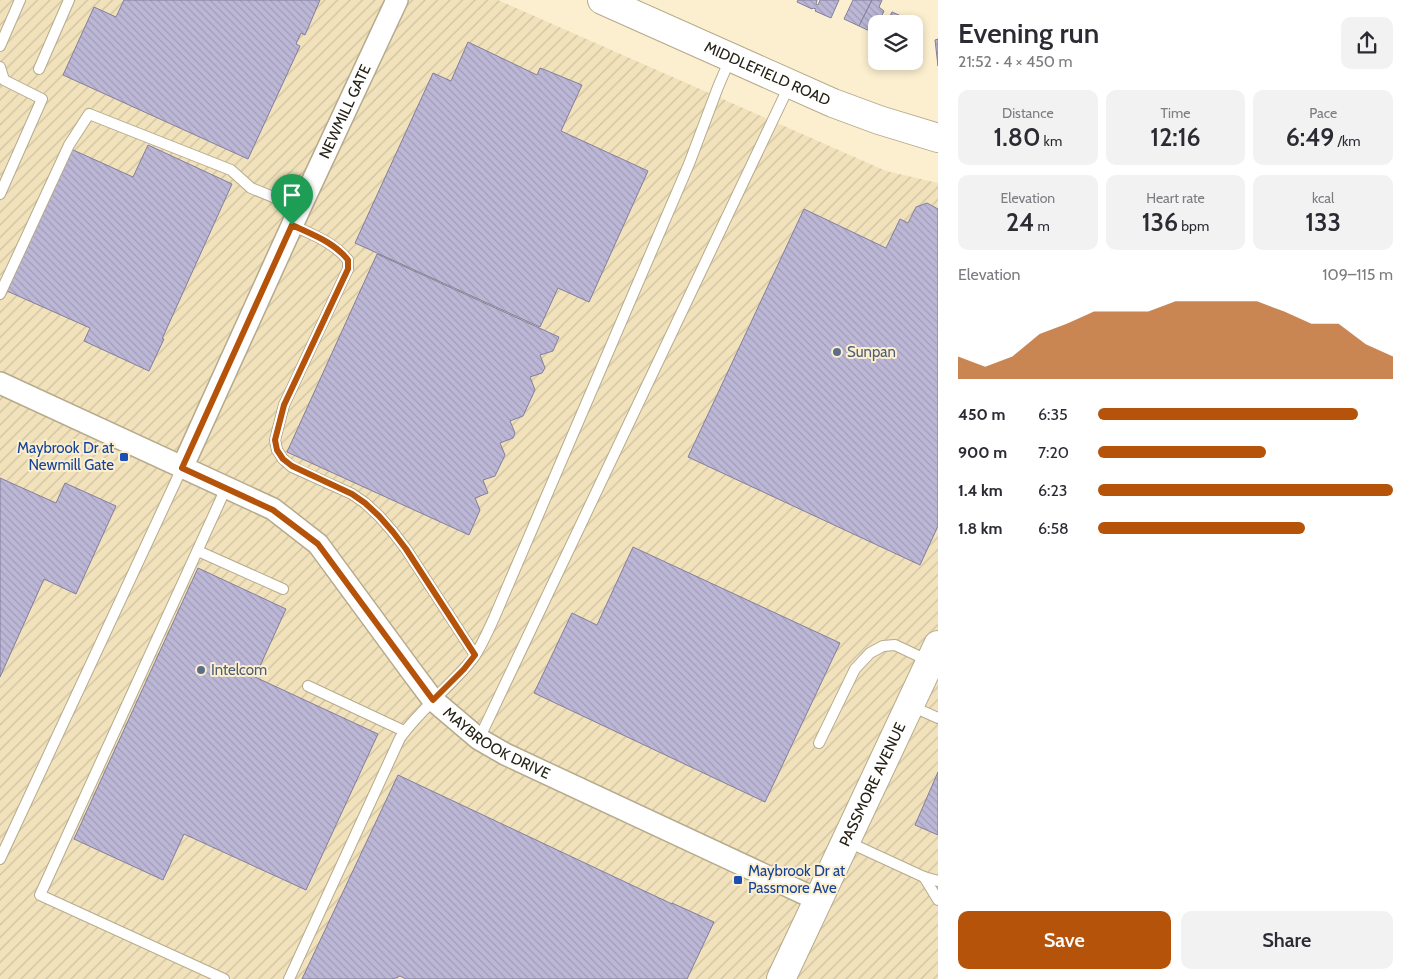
<!DOCTYPE html>
<html lang="en">
<head>
<meta charset="utf-8">
<style>
	:root { --surface:#fff; --page:#f2f2f3; --text:#2b2b33; --muted:#7c7c81; --accent:#b45309 }
	body { margin:0; font-family:Cabin,sans-serif; background:var(--page); color:var(--text); height:100vh; display:flex; flex-direction:column; font-size:19px; white-space:nowrap }
	* { box-sizing:border-box; margin:0 }
	p { font-size:16px; color:var(--muted) }
	.icon { flex:none; width:28px; height:28px; fill:none; stroke:currentColor; stroke-width:2; stroke-linecap:round; stroke-linejoin:round }
	.map { position:relative; flex:1; overflow:hidden }
	.panel { display:flex; flex-direction:column; background:var(--surface); width:475px }
	.panel>* { flex:none }
	.fabs { position:absolute; left:868px; top:15px; display:grid; gap:10px }
	.fabs a { display:grid; place-items:center; width:55px; height:55px; border-radius:10px; background:var(--surface); box-shadow:0 2px 8px #0003; font-size:25px }
	.pin { position:absolute; display:grid; place-items:center; width:42px; height:42px; color:#fff; margin:-51px -21px; border-radius:50% 50% 50% 0; rotate:-45deg; box-shadow:0 0 5px #0007 }
	.pin .icon { rotate:45deg }
	.round { display:grid; place-items:center; flex:none; width:52px; height:52px; border-radius:10px; background:var(--page) }
	.overview { display:flex; align-items:center; justify-content:space-between; height:85px; padding:0 20px }
	h1 { font-size:28px; font-weight:600; line-height:38px }
	.metrics { display:grid; grid-template-columns:repeat(3,1fr); gap:8px; height:85px; padding:5px 20px }
	.metrics div { display:grid; align-content:center; border-radius:10px; background:var(--page); text-align:center }
	.metrics b { font-size:25px; font-weight:600 }
	.metrics small { font-size:14px; font-weight:400 }
	.metrics p { font-size:14px }
	.chart { height:140px; padding:10px 20px }
	.chart p { display:flex; justify-content:space-between }
	.chart svg { width:100%; height:90px; margin-top:5px; fill:var(--accent); opacity:.7 }
	.primary-button { display:flex; gap:10px; margin-top:auto; padding:10px 20px }
	.primary-button a { flex:1; height:58px; border-radius:10px; background:var(--accent); color:#fff; font-size:20px; font-weight:600; line-height:58px; text-align:center }
	.primary-button a+a { background:var(--page); color:var(--text) }
	ul { padding:0 20px; list-style:none; font-size:16px }
	li { display:grid; grid-template-columns:80px 60px 1fr; align-items:center; height:38px }
	li i { height:12px; border-radius:6px; background:var(--accent) }
	main { display:flex; flex:1; min-height:0 }
	.map>svg:first-child { display:block }
	.industrial { fill:url(#industrial-furrows) }
	.building { fill:url(#building-back-hatch); stroke:#837f9b }
	.lines { fill:none; stroke-linecap:round; stroke-linejoin:round }
	.lane-casing { stroke:#b6aa8c; stroke-width:12 }
	.street-casing { stroke:#b6aa8c; stroke-width:24 }
	.secondary-casing { stroke:#b6aa8c; stroke-width:30 }
	.lane { stroke:#fff; stroke-width:10 }
	.street { stroke:#fff; stroke-width:21 }
	.secondary { stroke:#fff; stroke-width:28 }
	.route-casing { stroke:#fff; stroke-width:10 }
	.route { stroke:#b45309; stroke-width:6 }
	.service-dot { fill:#5c6f8a; stroke:#fbefcf; stroke-width:2 }
	.transit-dot { fill:#1a4fb4; stroke:#fbefcf; stroke-width:2 }
	.labels { text-anchor:middle; dominant-baseline:central; stroke-width:4; stroke-linejoin:round; paint-order:stroke }
	.street-label { font-size:15px; fill:#262216; stroke:#fbefcf }
	.service-label { font-size:15px; fill:#4e5e75; stroke:#fbefcf; text-anchor:start }
	.transit-label { font-size:15px; fill:#164399; stroke:#fbefcf; text-anchor:end }
</style>
</head>
<body>
<main>
<div class="map">
<svg width="938" height="979" viewBox="0 0 938 979">
	<defs>
		<pattern id="industrial-furrows" width="10" height="10" patternUnits="userSpaceOnUse" patternTransform="scale(1.25)"><rect width="10" height="10" fill="#f1e2bb"/><path d="M-1 1l2-2M0 10L10 0M9 11l2-2" fill="none" stroke="#cec2a0"/></pattern>
		<pattern id="building-back-hatch" width="6" height="6" patternUnits="userSpaceOnUse" patternTransform="scale(1.25)"><rect width="6" height="6" fill="#bcb7d6"/><path d="M-1 5l2 2M0 0l6 6M5-1l2 2" fill="none" stroke="#a19db7"/></pattern>
	</defs>
	<rect width="100%" height="100%" fill="#fbefcf"/>
	<path class="industrial" d="M0,0H498L886,171L938,183V979H0Z"/>
	<g class="building">
		<path d="M124,0H320L305,35L301,33L296,44L300,46L248,159L63,75L94,7L116,17Z"/>
		<path d="M798,0H817L816,4L818,5L820,0H839L831,18L815,11L816,9L813,8L812,9L797,2Z"/>
		<path d="M853,0H872L859,26L844,19Z"/>
		<path d="M872,0H882L879,7L884,11L878,24H876L874,33L859,26Z"/>
		<path d="M892,12L901,16L897,24H879L883,16L889,18Z"/>
		<path d="M901,16L910,20L908,24H897Z"/>
		<path d="M938,39V66L935,40Z"/>
		<path d="M468,42L537,75L540,68L543,69L582,85L561,131L648,171L589,302L558,288L540,327L355,243L433,73L451,81Z"/>
		<path d="M148,145L232,184L162,339H164L149,371L84,341L90,328L7,291L71,149L133,177Z"/>
		<path d="M927,203L938,209V526L920,565L688,457L804,209L886,248L900,219L908,223L916,207Z"/>
		<path d="M377,254L559,337L553,351L540,355L545,368L542,373L530,377L535,390L523,416L510,421L515,433L513,438L500,443L505,455L495,476L483,480L488,493L475,498L480,510L469,535L287,452Z"/>
		<path d="M0,478L56,503L65,483L116,506L76,594L44,579L0,677Z"/>
		<path d="M633,547L840,643L765,802L534,693L572,613L597,625Z"/>
		<path d="M198,568L286,609L255,677L378,734L306,890L184,834L163,880L74,839Z"/>
		<path d="M938,772V835L915,825Z"/>
		<path d="M398,775L672,904V903L714,922L687,979H406L400,976L393,979H302Z"/>
	</g>
	<g class="lines">
		<defs>
			<g id="lane">
				<path d="M0,46L20,0"/>
				<path d="M0,67L4,80L42,99L0,194"/>
				<path d="M39,69L69,0"/>
				<path d="M292,225C313,235 333,242 348,260V269L284,405L275,440L277,450L283,459L292,467L352,494L365,503L379,516L393,532L406,549L475,655"/>
				<path d="M0,294L69,145L89,114L231,170L251,188L300,208"/>
				<path d="M198,551L283,589"/>
				<path d="M308,686L404,731"/>
				<path d="M911,706L938,718"/>
				<path d="M479,739L789,86"/>
				<path d="M819,743L855,669L870,653L883,646L895,645L929,661"/>
				<path d="M848,842L924,877L938,900"/>
				<path d="M0,859L182,468"/>
				<path d="M924,877L938,881"/>
				<path d="M224,979L40,895L226,488"/>
				<path d="M289,979L400,738C421,708 452,686 474,657C482,645 488,631 494,618L689,164L718,87L730,59"/>
			</g>
			<g id="street">
				<path id="s1" d="M0,383L273,509L318,544L412,672L433,700L479,739L505,754L818,900"/>
				<path id="s2" d="M182,468L300,208L397,0"/>
			</g>
			<g id="secondary">
				<path id="s3" d="M602,0L833,103L879,120L938,138"/>
				<path id="s4" d="M781,979L938,645"/>
			</g>
		</defs>
		<use href="#lane" class="lane-casing"/>
		<use href="#street" class="street-casing"/>
		<use href="#secondary" class="secondary-casing"/>
		<use href="#lane" class="lane"/>
		<use href="#street" class="street"/>
		<use href="#secondary" class="secondary"/>
	</g>
	<g class="lines">
		<defs>
			<path id="route" d="M292,225C313,235 334,242 348,260V269L284,405L275,440L277,450L283,459L292,466L352,494L365,503L379,516L393,532L406,549L475,655L464,669L433,700L318,544L273,510L182,468Z"/>
		</defs>
		<use href="#route" class="route-casing"/>
		<use href="#route" class="route"/>
	</g>
	<g class="service-dot">
		<circle cx="837" cy="352" r="5"/>
		<circle cx="201" cy="670" r="5"/>
	</g>
	<g class="transit-dot">
		<rect x="119" y="452" width="10" height="10" rx="2.5"/>
		<rect x="733" y="875" width="10" height="10" rx="2.5"/>
	</g>
	<g class="labels">
		<g class="street-label">
			<text stroke="none"><textPath href="#s3" startOffset="181">MIDDLEFIELD ROAD</textPath></text>
			<text stroke="none"><textPath href="#s2" startOffset="392">NEWMILL GATE</textPath></text>
			<text stroke="none"><textPath href="#s1" startOffset="629">MAYBROOK DRIVE</textPath></text>
			<text stroke="none"><textPath href="#s4" startOffset="215">PASSMORE AVENUE</textPath></text>
		</g>
		<g class="service-label">
			<text x="847" y="352">Sunpan</text>
			<text x="211" y="670">Intelcom</text>
		</g>
		<g class="transit-label">
			<text x="114" y="448">Maybrook Dr at<tspan x="114" dy="17">Newmill Gate</tspan></text>
			<text x="748" y="871" text-anchor="start">Maybrook Dr at<tspan x="748" dy="17">Passmore Ave</tspan></text>
		</g>
	</g>
</svg>
<div class="fabs">
<a><svg class="icon" aria-label="layers" viewBox="0 0 24 24"><path d="M12 4l9 5-9 5-9-5zM3 14l9 5 9-5"/></svg></a>
</div>
<div class="pin" style="left:292px;top:225px;background:#1e9e55"><svg class="icon" aria-label="arrive" viewBox="0 0 24 24"><path d="M6 21V4h12l-3 4 3 4H6"/></svg></div>
</div>
<section class="panel">
<div class="overview"><div><h1>Evening run</h1><p>21:52 · 4 × 450 m</p></div><a class="round"><svg class="icon" aria-label="share" viewBox="0 0 24 24"><path d="M12 15V3M7 8l5-5 5 5M5 13v7h14v-7"/></svg></a></div>
<div class="metrics">
<div><p>Distance</p><b>1.80<small> km</small></b></div>
<div><p>Time</p><b>12:16</b></div>
<div><p>Pace</p><b>6:49<small> /km</small></b></div>
</div>
<div class="metrics">
<div><p>Elevation</p><b>24<small> m</small></b></div>
<div><p>Heart rate</p><b>136<small> bpm</small></b></div>
<div><p>kcal</p><b>133</b></div>
</div>
<div class="chart"><p><span>Elevation</span>109–115 m</p>
<svg viewBox="0 0 160 44" preserveAspectRatio="none"><path d="M0 44V33L10 38L20 33L30 22L40 17L50 11L60 11L70 11L80 6L90 6L100 6L110 6L120 11L130 17L140 17L150 27L160 33V44z"/></svg>
</div>
<ul>
<li><b>450 m</b>6:35<i style="width:88%"></i></li>
<li><b>900 m</b>7:20<i style="width:57%"></i></li>
<li><b>1.4 km</b>6:23<i style="width:100%"></i></li>
<li><b>1.8 km</b>6:58<i style="width:70%"></i></li>
</ul>
<div class="primary-button"><a>Save</a><a>Share</a></div>
</section>
</main>
</body>
</html>
